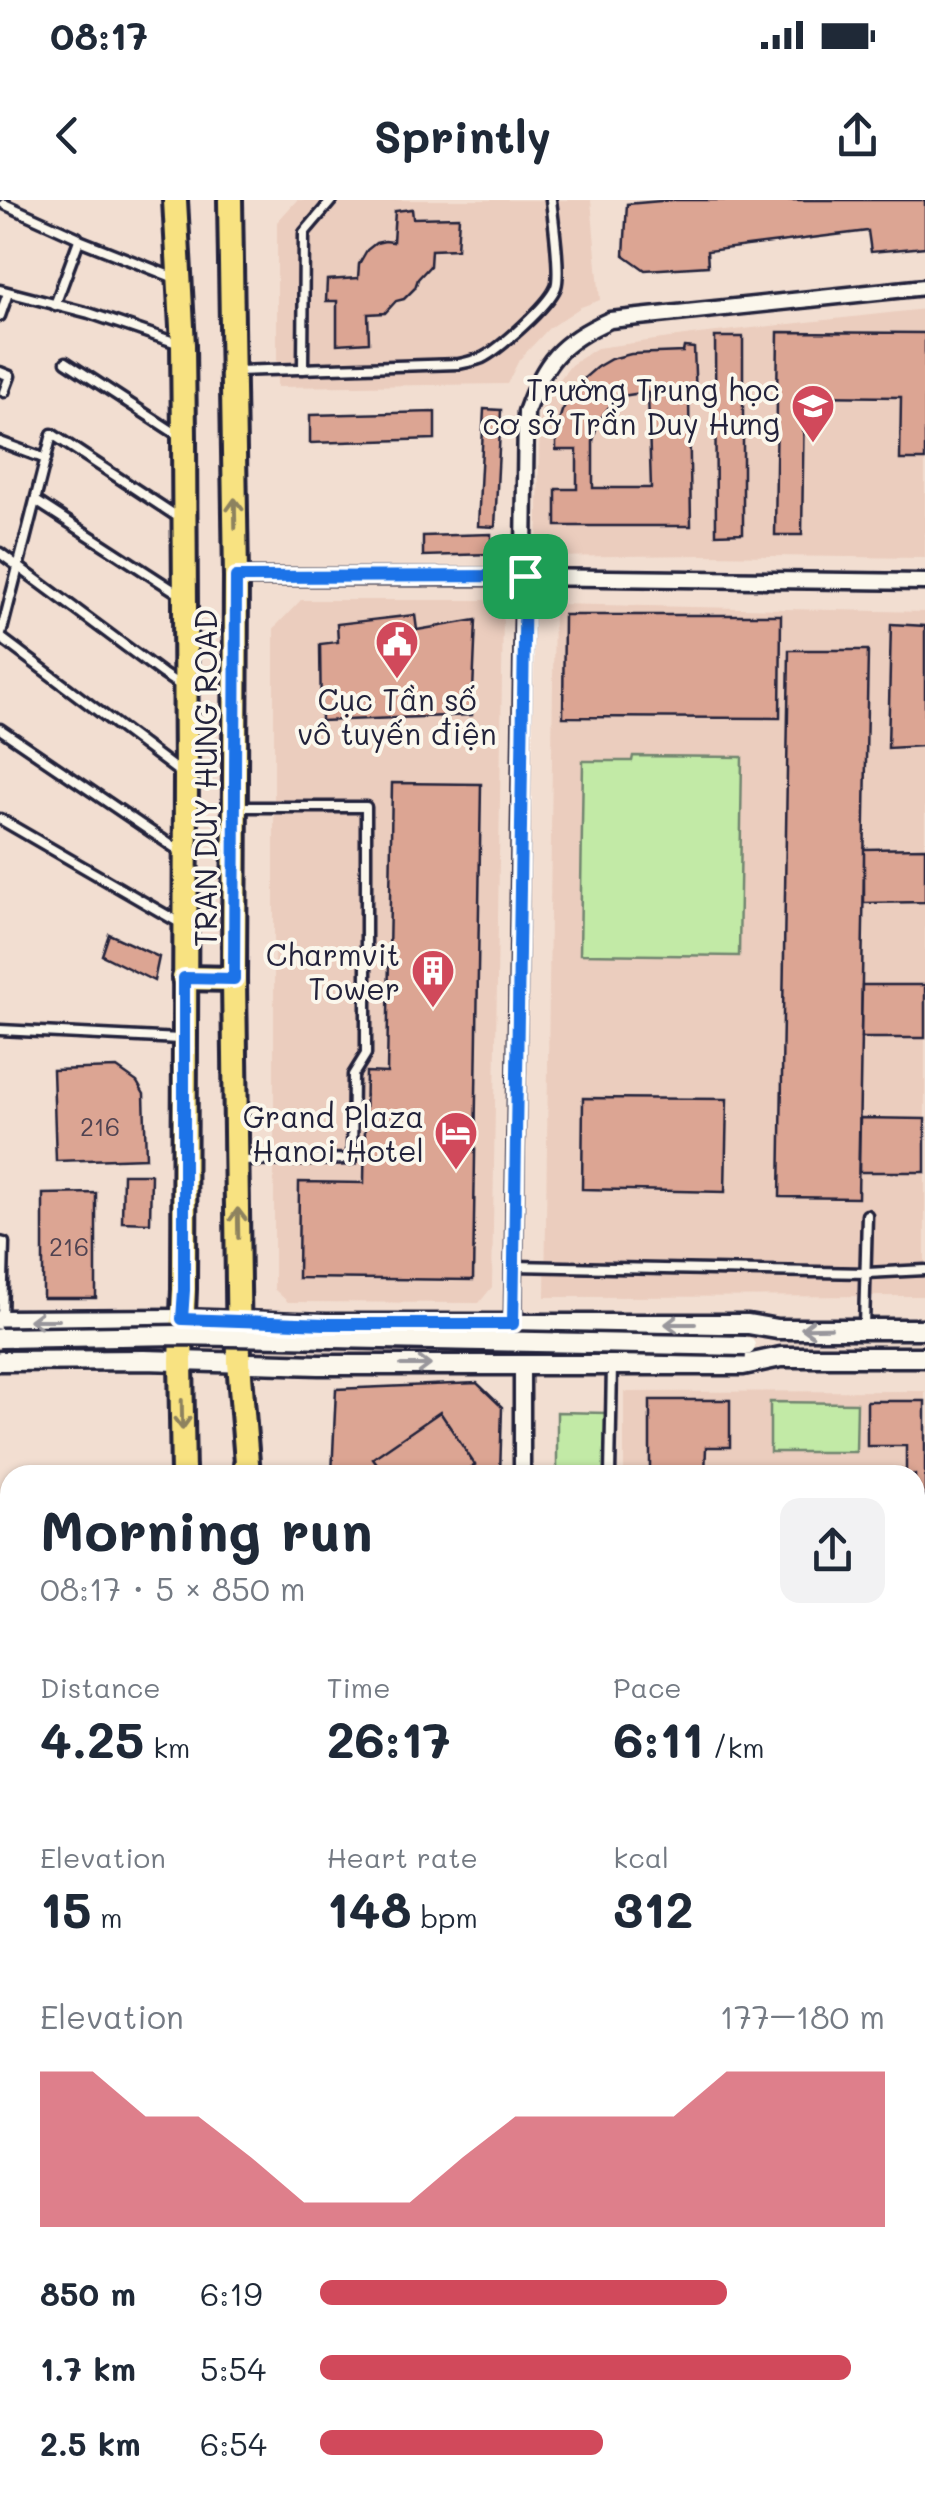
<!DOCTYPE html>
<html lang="en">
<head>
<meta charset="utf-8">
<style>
	:root { --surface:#fff; --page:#f2f2f3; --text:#1f2937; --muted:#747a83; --accent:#d1495b }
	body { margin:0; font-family:Mali,sans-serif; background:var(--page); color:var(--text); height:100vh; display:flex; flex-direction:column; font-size:38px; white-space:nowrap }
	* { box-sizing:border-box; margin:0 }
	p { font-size:32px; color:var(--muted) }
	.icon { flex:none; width:55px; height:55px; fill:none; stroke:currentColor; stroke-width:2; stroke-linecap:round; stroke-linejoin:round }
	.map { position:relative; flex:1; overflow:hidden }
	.side { position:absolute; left:0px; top:1265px; width:925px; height:1035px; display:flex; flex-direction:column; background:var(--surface); border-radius:30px 30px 0 0; box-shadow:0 2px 8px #0004 }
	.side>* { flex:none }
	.pin { position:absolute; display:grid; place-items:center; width:85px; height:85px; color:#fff; margin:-42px; border-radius:20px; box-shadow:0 5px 15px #0006 }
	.round { display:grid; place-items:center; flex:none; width:105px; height:105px; border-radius:20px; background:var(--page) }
	.headline { display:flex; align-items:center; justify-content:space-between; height:170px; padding:0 40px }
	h1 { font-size:55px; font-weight:700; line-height:75px }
	.metrics { display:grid; grid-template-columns:repeat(3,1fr); gap:15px; height:170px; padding:10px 40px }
	.metrics div { display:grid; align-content:center }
	.metrics b { font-size:50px; font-weight:700 }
	.metrics small { font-size:28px; font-weight:400 }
	.metrics p { font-size:28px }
	.chart { height:280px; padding:20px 40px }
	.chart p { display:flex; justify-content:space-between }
	.chart svg { width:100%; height:180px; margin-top:10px; fill:var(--accent); opacity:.7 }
	ul { padding:0 40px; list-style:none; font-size:32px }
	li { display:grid; grid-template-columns:160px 120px 1fr; align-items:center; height:75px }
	li i { height:25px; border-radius:12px; background:var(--accent) }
	.status { display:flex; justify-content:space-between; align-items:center; height:70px; padding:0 50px; background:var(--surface); direction:ltr }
	.status svg { height:28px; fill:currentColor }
	header { display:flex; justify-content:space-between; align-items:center; height:130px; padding:0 40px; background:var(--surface); font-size:45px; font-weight:700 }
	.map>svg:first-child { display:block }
	.built { fill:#ebcdbe }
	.green { fill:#c2eaa6; stroke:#728670; stroke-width:2.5 }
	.building { fill:#dca593; stroke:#22223b; stroke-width:2.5; fill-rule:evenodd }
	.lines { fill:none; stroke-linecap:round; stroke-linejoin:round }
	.trunk-tunnel { stroke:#c8b8b3; stroke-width:22; stroke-dasharray:22 11; stroke-linecap:butt }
	.service-casing { stroke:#22223b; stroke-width:15 }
	.minor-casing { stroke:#22223b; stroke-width:21 }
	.tertiary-casing { stroke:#22223b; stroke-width:25 }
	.primary-casing { stroke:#22223b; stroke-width:30 }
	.trunk-casing { stroke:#22223b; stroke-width:30 }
	.motorway-casing { stroke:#22223b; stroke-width:32 }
	.service { stroke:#fbf7ec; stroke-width:8 }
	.minor { stroke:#fbf7ec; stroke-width:14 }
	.tertiary { stroke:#fbf7ec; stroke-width:18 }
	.primary { stroke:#f8e281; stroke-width:22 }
	.trunk { stroke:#f8e281; stroke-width:22 }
	.motorway { stroke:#f8e281; stroke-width:25 }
	.tertiary-bridge-casing { stroke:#22223b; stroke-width:25; stroke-linecap:butt }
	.motorway-bridge-casing { stroke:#22223b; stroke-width:32; stroke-linecap:butt }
	.tertiary-bridge { stroke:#fbf7ec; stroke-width:18 }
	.motorway-bridge { stroke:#f8e281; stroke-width:25 }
	.oneway { stroke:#8d825e }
	.oneway2 { stroke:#99979c }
	.route-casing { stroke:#fff; stroke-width:20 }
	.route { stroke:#1a73e8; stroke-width:12 }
	.labels { text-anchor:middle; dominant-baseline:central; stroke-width:8; stroke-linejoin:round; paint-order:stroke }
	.number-label { font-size:25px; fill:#504351 }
	.poi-label { font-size:30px; fill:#22223b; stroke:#fbf7ec; text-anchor:end }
	.street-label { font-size:30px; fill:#22223b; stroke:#fbf7ec }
</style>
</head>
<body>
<div class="status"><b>08:17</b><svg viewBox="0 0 49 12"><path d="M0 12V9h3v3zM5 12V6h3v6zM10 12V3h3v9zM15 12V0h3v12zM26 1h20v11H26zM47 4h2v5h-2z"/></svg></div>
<header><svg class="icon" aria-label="back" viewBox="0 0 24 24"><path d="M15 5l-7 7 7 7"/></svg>Sprintly<svg class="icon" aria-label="share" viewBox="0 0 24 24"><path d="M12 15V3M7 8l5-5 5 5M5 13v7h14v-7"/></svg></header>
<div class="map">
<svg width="925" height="2300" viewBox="0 0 925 2300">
	<rect width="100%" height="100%" fill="#f2ded1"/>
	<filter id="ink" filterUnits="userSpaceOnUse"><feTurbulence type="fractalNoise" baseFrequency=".01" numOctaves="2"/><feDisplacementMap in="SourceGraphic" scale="20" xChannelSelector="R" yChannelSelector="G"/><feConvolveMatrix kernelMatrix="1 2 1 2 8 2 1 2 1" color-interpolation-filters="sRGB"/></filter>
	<g filter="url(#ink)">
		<g class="built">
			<path d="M297,0H591L600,100L581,107L549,128L519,160L507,184L277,187V22Z"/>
			<path d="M925,109V358L705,355L537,357L540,213L552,189L571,165L597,148L699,134Z"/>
			<path d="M301,400H489L503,415L492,1087L479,1103L288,1102L274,1089V428Z"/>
			<path d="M554,404L925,412V1096L545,1097Z"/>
			<path d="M925,1191V1403H915V1275H624V1192Z"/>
			<path d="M0,1532L10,1533V1958L0,1971Z"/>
		</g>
		<g class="green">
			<path d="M633,556L742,557L739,756L580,754L583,561H632Z"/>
			<path d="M770,1202L857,1203L856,1252H770Z"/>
			<path d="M557,1212L607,1213L606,1275H557Z"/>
			<rect x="915" y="1489" width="10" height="216"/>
			<rect x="915" y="1733" width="10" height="184"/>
			<path d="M10,2026V2116L0,2129V2040Z"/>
		</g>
		<g class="building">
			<path d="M672,0H925V47L871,52L868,31L707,51L708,66L645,70L624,55L627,4Z"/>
			<path d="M412,9L413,18L459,17L457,49L431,50L430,66L418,79L415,88L404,99L396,101L385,113L368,114L369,142L337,144V101H326L327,80L358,78L359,64L367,50L376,43L385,41L393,42L395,11Z"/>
			<path d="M778,132L925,133V260H900L901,197L804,196L802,335H775Z"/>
			<path d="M715,137H743V333L716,334Z"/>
			<path d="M684,147L694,148L696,199L689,200L691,326H556V289H577V250H556V230L562,211L569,198L582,180L597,167L611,159L631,154L683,152ZM648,192L651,288H593V241L598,222L608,208L622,196Z"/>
			<path d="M484,209L501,210L495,327L478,326Z"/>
			<path d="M435,212V239L310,243V215Z"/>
			<path d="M491,334V354L423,356V336Z"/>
			<path d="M415,415L417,430L476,420L472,515L321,521L320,444L338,442L337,424Z"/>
			<path d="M564,415H781L780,518L563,517Z"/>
			<path d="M891,424L925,426V545L923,546L888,548Z"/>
			<path d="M789,450H868L858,998L780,997Z"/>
			<path d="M392,583L481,584L473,1080L298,1078L299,982L364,983L366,872L387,873Z"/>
			<path d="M925,648V702L864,703V649Z"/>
			<path d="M109,734L159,757L154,781L102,755Z"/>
			<path d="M862,785H925V838H861Z"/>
			<path d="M117,868L137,882L144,894L146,958L56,961L53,870Z"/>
			<path d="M583,898L727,899L725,992L582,989Z"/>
			<path d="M860,918L925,919V972H859Z"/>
			<path d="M123,974H151L150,1023L122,1022Z"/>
			<path d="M96,993V1098H43V994Z"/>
			<path d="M477,1183L502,1207L500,1275H332L336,1189Z"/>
			<path d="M650,1200H730V1247H706L705,1275H650Z"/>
			<path d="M867,1201H925V1378H915V1275H906V1246H867Z"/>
			<path d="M440,1212L475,1265L461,1275H385L373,1258Z"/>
		</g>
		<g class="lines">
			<g class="trunk-tunnel">
				<path d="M254,2290V2300"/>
				<path d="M163,2300V2290"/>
			</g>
			<defs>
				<g id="service">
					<path d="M4,4L77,37L79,40L175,78"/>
					<path d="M0,90L89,113L177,143"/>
					<path d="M55,105L79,40"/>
					<path d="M0,116L8,93"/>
					<path d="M66,162L181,237"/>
					<path d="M303,169L304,33L332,0"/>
					<path d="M237,171L459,164C466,162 475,161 482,158C500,149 549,105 556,87C561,73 553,18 551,0"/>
					<path d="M0,172L10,176L4,192"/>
					<path d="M0,242L46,259"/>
					<path d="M36,301L181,395"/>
					<path d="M0,353L163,474L181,486"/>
					<path d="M0,437L182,574"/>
					<path d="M0,438L52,234L181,319"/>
					<path d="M0,529L181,652"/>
					<path d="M0,619L180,723"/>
					<path d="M0,830L180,839"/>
					<path d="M238,961L352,959L353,875L366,854V607H241"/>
					<path d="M0,1042L4,1043L2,1119"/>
					<path d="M514,1066L867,1073L925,1070"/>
					<path d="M864,1127L867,1015"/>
					<path d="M610,1275L612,1165"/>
					<path d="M0,1554H10"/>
					<path d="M4,1941L10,1710"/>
				</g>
				<g id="minor">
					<path d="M236,377H525L925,382"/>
					<path d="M513,1124L526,212C544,162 560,142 610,120L925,87"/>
					<path d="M522,1165V1275"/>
					<path d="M915,1943H925"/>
				</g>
				<g id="tertiary">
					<path d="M0,1120L182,1119L326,1124H748L777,1129H925"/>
					<path d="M0,1161L144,1160L319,1165H743L781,1157H925"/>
				</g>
				<g id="primary">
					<path d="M175,0L183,145L184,239L186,576L184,1089L181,1161L183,1275"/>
					<path d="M230,0L236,377L234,779L239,1162L248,1275"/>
					<path d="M184,778L234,779"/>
					<path d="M0,2028L10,2015"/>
					<path d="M0,2148L10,2136"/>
					<path d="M0,2239L10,2237"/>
					<path d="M915,2268H925"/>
					<path d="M85,2300L87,2290"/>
					<path d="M344,2300V2290"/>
					<path d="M436,2300L438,2290"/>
				</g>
				<g id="trunk">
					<path d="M183,1269L184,1275"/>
					<path d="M245,1275L246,1265"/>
				</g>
				<path id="motorway" d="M0,2283H10"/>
			</defs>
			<use href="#service" class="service-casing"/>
			<use href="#minor" class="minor-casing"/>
			<use href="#tertiary" class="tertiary-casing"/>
			<use href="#primary" class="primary-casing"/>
			<use href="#trunk" class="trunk-casing"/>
			<use href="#motorway" class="motorway-casing"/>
			<use href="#service" class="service"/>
			<use href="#minor" class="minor"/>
			<use href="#tertiary" class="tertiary"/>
			<use href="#primary" class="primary"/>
			<use href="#trunk" class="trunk"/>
			<use href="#motorway" class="motorway"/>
			<defs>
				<path id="tertiary-bridge" d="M0,1138L179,1135L746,1146"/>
				<path id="motorway-bridge" d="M496,2290L925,2296"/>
			</defs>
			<use href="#tertiary-bridge" class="tertiary-bridge-casing"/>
			<use href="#motorway-bridge" class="motorway-bridge-casing"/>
			<use href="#tertiary-bridge" class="tertiary-bridge"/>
			<use href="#motorway-bridge" class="motorway-bridge"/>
		</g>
		<defs><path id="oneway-shaft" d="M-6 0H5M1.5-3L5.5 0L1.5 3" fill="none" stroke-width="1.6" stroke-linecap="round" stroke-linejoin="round" transform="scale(2.5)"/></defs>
		<g class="oneway">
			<use href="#oneway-shaft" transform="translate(235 313) rotate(-91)"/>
			<use href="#oneway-shaft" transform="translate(238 1023) rotate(-91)"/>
			<use href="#oneway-shaft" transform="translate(182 1215) rotate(89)"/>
		</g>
		<g class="oneway2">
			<use href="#oneway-shaft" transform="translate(44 1120) rotate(-180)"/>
			<use href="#oneway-shaft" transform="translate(680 1124) rotate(-180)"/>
			<use href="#oneway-shaft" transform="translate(816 1128) rotate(179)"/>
			<use href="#oneway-shaft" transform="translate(416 1165)"/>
		</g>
	</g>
	<g class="lines" filter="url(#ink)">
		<defs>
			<path id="route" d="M525,376L513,1124H326L182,1119L184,1090V778L234,779L236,377Z"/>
		</defs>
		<use href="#route" class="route-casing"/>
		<use href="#route" class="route"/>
	</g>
	<defs>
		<symbol id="school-pin" viewBox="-11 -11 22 30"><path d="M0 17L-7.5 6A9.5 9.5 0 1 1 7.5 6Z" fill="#d1495b" stroke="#fbf7ec"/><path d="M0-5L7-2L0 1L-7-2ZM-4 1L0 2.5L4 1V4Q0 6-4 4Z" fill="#fff"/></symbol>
		<symbol id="civic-pin" viewBox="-11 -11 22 30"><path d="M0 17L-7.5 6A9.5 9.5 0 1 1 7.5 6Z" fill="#d1495b" stroke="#fbf7ec"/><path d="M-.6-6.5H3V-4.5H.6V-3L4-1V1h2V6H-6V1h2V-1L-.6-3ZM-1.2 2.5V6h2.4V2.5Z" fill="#fff"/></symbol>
		<symbol id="building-pin" viewBox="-11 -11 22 30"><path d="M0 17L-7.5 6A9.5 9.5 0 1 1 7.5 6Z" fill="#d1495b" stroke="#fbf7ec"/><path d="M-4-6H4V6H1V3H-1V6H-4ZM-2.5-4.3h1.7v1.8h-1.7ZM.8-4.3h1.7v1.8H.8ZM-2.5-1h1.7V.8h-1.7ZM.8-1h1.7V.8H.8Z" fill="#fff"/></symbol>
		<symbol id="hotel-pin" viewBox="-11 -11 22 30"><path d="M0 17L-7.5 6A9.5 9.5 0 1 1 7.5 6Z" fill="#d1495b" stroke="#fbf7ec"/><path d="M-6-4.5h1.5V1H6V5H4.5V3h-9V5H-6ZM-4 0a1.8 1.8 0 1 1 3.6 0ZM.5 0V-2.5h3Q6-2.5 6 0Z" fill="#fff"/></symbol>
	</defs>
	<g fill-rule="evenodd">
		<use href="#school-pin" x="788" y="181" width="50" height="68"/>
		<use href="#civic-pin" x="372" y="417" width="50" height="68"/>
		<use href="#building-pin" x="408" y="746" width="50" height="68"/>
		<use href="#hotel-pin" x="431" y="908" width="50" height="68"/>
	</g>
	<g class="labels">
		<g class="number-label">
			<text x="100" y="926">216</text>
			<text x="69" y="1046">216</text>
		</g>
		<g class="poi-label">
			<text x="780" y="189">Trường Trung học<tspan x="780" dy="34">cơ sở Trần Duy Hưng</tspan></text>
			<text x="397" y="499" text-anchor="middle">Cục Tần số<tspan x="397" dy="34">vô tuyến điện</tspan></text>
			<text x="400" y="754">Charmvit<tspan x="400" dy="34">Tower</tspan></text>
			<text x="424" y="916">Grand Plaza<tspan x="424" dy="34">Hanoi Hotel</tspan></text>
		</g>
		<g class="street-label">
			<text transform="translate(205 578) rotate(-90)">TRAN DUY HUNG ROAD</text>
		</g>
	</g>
</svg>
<div class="pin" style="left:525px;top:376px;background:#1e9e55"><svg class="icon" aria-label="arrive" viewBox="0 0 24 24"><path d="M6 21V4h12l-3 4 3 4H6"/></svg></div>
<section class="side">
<div class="headline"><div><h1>Morning run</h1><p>08:17 · 5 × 850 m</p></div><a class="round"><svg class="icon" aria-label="share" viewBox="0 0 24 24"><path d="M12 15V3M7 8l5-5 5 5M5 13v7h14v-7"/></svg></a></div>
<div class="metrics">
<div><p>Distance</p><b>4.25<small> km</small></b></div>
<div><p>Time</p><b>26:17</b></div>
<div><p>Pace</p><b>6:11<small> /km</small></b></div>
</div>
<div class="metrics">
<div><p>Elevation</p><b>15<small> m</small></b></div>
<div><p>Heart rate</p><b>148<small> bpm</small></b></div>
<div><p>kcal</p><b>312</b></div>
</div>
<div class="chart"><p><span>Elevation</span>177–180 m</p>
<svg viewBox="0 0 160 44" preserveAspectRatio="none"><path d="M0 44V6L10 6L20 17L30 17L40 27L50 38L60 38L70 38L80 27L90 17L100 17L110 17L120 17L130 6L140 6L150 6L160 6V44z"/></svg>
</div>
<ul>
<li><b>850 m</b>6:19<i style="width:72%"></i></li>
<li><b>1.7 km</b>5:54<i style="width:94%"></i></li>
<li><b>2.5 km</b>6:54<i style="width:50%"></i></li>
</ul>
</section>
</div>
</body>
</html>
